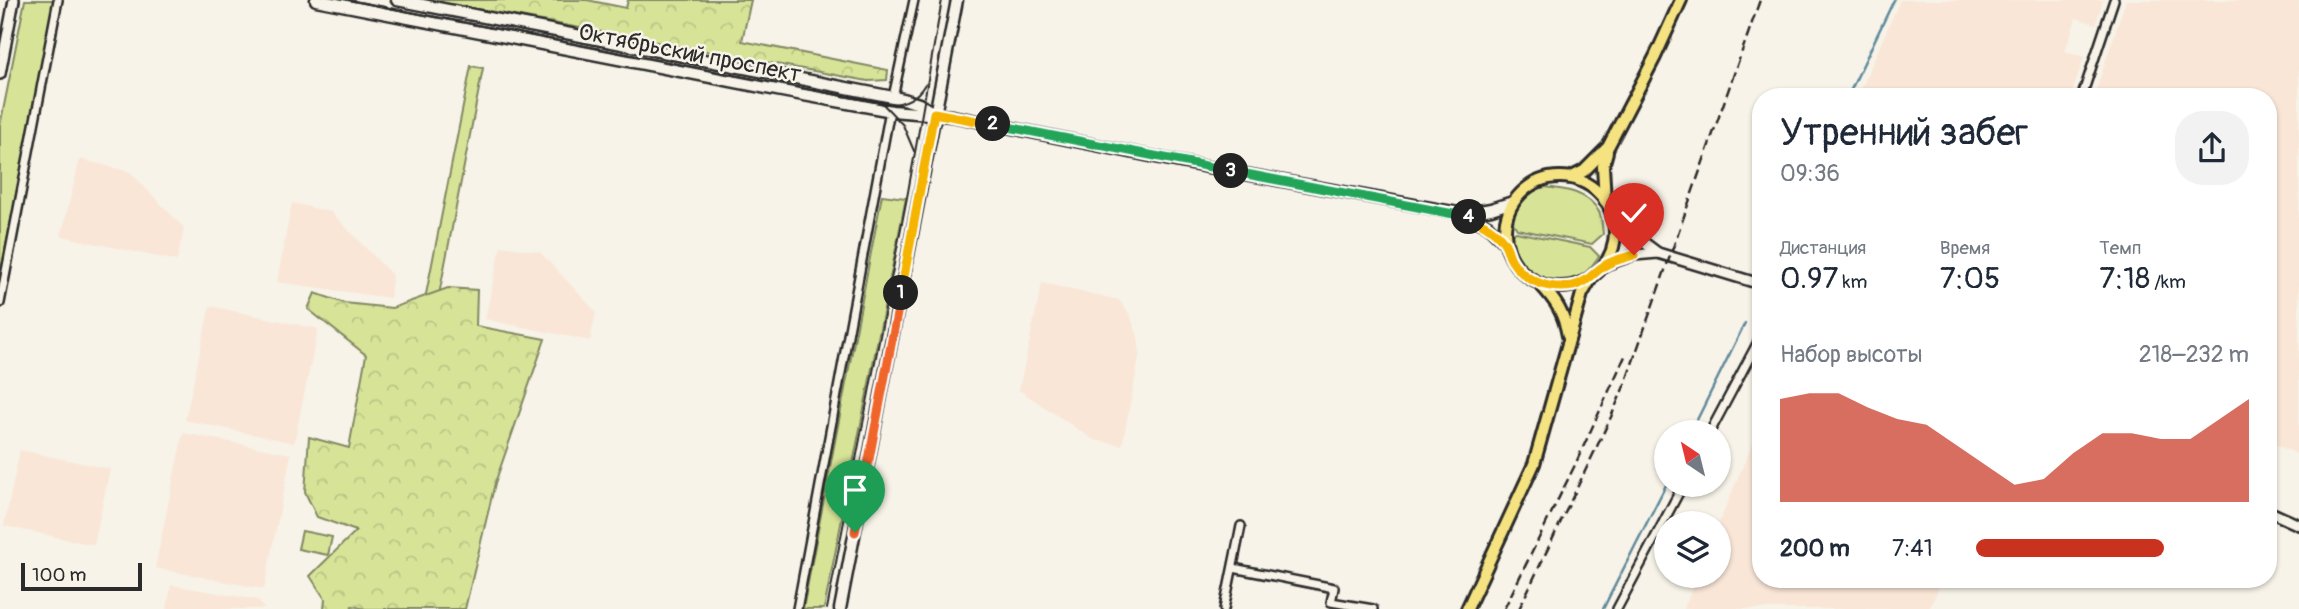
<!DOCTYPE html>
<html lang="ru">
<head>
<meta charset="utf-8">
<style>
	:root { --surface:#fff; --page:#f2f2f3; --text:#1f2937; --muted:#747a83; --accent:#c8321e }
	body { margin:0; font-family:Pangolin,sans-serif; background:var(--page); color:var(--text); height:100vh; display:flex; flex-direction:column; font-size:26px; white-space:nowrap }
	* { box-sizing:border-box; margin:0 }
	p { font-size:23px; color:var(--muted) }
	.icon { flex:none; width:38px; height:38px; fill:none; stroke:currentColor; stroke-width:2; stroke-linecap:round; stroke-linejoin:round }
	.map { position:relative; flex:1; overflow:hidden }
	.details { position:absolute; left:1752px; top:88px; width:525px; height:500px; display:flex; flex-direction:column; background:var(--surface); border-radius:28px; box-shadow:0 2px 5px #0004 }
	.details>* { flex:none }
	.needle { width:46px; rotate:325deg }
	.fabs { position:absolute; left:1654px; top:420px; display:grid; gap:14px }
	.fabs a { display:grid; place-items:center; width:77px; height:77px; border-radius:50%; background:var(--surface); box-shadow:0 2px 5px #0004; font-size:35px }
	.scale { position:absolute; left:21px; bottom:18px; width:121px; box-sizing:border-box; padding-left:7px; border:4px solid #2b2b2b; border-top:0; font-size:19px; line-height:24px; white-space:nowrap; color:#2b2b2b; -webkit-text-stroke:5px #f7f3e8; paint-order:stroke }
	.pin { position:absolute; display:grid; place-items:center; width:60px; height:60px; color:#fff; margin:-72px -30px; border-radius:50% 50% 50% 0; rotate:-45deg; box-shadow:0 0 7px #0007 }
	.pin .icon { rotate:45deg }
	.km { position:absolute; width:35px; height:35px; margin:-18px; border-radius:50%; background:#222; color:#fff; font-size:19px; line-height:35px; text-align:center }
	.round { display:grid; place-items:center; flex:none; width:74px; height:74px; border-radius:28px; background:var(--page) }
	.head { display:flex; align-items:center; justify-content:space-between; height:119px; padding:0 28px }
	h1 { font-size:38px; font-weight:600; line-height:52px }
	.figures { display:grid; grid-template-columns:repeat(3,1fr); gap:10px; height:119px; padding:7px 28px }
	.figures div { display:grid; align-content:center }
	.figures b { font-size:30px; font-weight:600 }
	.figures small { font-size:19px; font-weight:400 }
	.figures p { font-size:19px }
	.chart { height:196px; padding:14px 28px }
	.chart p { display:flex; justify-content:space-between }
	.chart svg { width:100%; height:126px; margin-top:7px; fill:var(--accent); opacity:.7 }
	ul { padding:0 28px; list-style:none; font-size:23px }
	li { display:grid; grid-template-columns:112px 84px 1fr; align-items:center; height:52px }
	li i { height:18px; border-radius:9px; background:var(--accent) }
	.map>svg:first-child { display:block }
	.built { fill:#f9e6d7 }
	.green { fill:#d7e498; stroke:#818862; stroke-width:2 }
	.forest { fill:url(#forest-crowns); stroke:#818862; stroke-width:2 }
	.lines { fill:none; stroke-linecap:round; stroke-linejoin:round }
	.stream { stroke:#60899b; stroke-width:2.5 }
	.minor-casing { stroke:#2b2b2b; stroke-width:12 }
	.tertiary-casing { stroke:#2b2b2b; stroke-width:14 }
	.secondary-casing { stroke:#2b2b2b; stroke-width:15 }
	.primary-casing { stroke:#2b2b2b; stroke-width:16 }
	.minor { stroke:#f7f3e8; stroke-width:7 }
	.tertiary { stroke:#f7f3e8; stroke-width:9 }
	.secondary { stroke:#f7f3e8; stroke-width:10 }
	.primary { stroke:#f5e382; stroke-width:10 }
	.tram { stroke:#2b2b2b; stroke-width:2 }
	.rail { stroke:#2b2b2b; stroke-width:2.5; stroke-dasharray:10 5; stroke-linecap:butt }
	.split-1-casing { stroke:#fff; stroke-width:14 }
	.split-2-casing { stroke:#fff; stroke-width:14 }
	.split-3-casing { stroke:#fff; stroke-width:14 }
	.split-4-casing { stroke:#fff; stroke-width:14 }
	.split-5-casing { stroke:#fff; stroke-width:14 }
	.split-1 { stroke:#f0652b; stroke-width:9 }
	.split-2 { stroke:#f5b400; stroke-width:9 }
	.split-3 { stroke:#22a559; stroke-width:9 }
	.split-4 { stroke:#22a559; stroke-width:9 }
	.split-5 { stroke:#f5b400; stroke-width:9 }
	.labels { text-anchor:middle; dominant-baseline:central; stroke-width:5; stroke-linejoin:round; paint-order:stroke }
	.street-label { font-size:23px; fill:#2b2b2b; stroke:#f7f3e8 }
</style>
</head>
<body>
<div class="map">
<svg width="2299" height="609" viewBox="0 0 2299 609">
	<defs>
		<pattern id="forest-crowns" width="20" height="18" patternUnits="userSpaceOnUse" patternTransform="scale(1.75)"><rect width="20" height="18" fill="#d7e498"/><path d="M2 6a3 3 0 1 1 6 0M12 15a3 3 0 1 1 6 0" fill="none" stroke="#b9c483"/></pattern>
	</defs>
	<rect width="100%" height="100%" fill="#f7f3e8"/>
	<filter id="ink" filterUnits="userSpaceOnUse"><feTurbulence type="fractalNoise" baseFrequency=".0143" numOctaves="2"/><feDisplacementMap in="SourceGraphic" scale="14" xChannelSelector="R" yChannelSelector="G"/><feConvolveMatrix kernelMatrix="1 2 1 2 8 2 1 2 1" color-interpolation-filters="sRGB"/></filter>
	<g filter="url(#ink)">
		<g class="built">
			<path d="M1900,0H2103L2096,24L2076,18L2065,51L2084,57L2071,96H1858Z"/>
			<path d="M2126,0H2299V455L2268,441V96H2094Z"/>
			<path d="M80,159L130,172L184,228L177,261L61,236Z"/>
			<path d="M292,203L331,212L392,275L390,298L277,282Z"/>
			<path d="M501,246L540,252L596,312L590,341L485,319Z"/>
			<path d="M1042,283L1119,300L1130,315L1138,337L1140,353L1122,445L1094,440L1019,390Z"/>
			<path d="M210,306L318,329L294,443L185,420Z"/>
			<path d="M1760,426V579H1943L1929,609H1684L1697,576H1718L1719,523Z"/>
			<path d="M183,433L291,454L264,589L155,568Z"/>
			<path d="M20,450L110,469L94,545L4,526Z"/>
			<path d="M171,585L258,600L264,609H167Z"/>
		</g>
		<g class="green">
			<path d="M25,0H54L0,277V126Z"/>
			<path d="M471,66L483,68L378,609H364Z"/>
			<path d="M1545,187C1564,189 1589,192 1599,212C1602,218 1602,227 1603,234L1592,244L1517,229L1510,218C1517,202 1528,191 1545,187Z"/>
			<path d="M882,195L906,198L824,609H803Z"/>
			<path d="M1516,232L1590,247L1599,256C1592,266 1583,278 1571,281C1539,290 1514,265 1509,236Z"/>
			<path d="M302,531L332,537L328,555L298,549Z"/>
		</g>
		<g class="forest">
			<path d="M428,0H587L626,8L628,0H751L742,41L888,70L887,80L868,81Z"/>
			<path d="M448,288L477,290L476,326L545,339L495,483L465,609H365L352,606L351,609H324L325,599L310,576L356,531L317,517L305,492L309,437L349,448L366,355L308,309L315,293L344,303L392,308Z"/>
		</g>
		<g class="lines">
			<g class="stream">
				<path d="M1848,96L1894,0"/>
				<path d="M1691,432L1745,323"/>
				<path d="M1603,609L1666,485"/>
			</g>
			<defs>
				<g id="minor">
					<path d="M2082,96L2114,0"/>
					<path d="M893,97L914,0"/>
					<path d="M0,303L58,0"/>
					<path d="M1710,432L1760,338"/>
					<path d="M1233,568L1334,588L1331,602L1373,609"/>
					<path d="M797,609L890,110"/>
					<path d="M1224,609L1241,526"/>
					<path d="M1617,609L1683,485"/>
				</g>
				<g id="tertiary">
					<path d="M0,74L14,0"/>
					<path d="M1614,220L1658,253L1760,284"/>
					<path d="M1603,266L1634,255L1658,253"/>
					<path d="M2268,511L2299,525"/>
				</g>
				<g id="secondary">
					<path d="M316,0L787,92L892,111L952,116L1180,162L1463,214L1488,226L1505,243"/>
					<path d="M397,0L903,99L919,104L934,113"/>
					<path d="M1463,214L1491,209L1513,202"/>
					<path d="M840,609L957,0"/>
				</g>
				<g id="primary">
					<circle cx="1560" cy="232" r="55"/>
					<path d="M1570,178L1584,171L1608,147L1655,57L1681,0"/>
					<path d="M1605,201L1603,166L1607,152"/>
					<path d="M1540,284C1556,301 1564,313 1568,336"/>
					<path d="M1467,609L1534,464L1582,294L1592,277"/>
				</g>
			</defs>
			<use href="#minor" class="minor-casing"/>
			<use href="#tertiary" class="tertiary-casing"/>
			<use href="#secondary" class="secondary-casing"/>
			<use href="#primary" class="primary-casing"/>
			<use href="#minor" class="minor"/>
			<use href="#tertiary" class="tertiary"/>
			<use href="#secondary" class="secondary"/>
			<use href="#primary" class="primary"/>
			<g class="tram">
				<path d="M348,0L884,104C902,105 916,100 925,84"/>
				<path d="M882,103L903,125L914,151"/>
				<path d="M827,609L908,192L942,0"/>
			</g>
			<g class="rail">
				<path d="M1504,609L1574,467L1626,354"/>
				<path d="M1519,609L1611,417L1625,384L1760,0"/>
			</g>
		</g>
	</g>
	<g class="lines" filter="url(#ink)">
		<defs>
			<path id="split-1" d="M855,532L901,293"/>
			<path id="split-2" d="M901,293L934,113L993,124"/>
			<path id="split-3" d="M993,124L1231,171"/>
			<path id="split-4" d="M1231,171L1469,217"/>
			<path id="split-5" d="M1469,217C1482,223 1494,229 1503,241C1508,247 1508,255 1512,261C1525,282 1550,290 1573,286C1587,283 1593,273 1604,266C1613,260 1624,258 1634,255"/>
		</defs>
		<use href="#split-1" class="split-1-casing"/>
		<use href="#split-2" class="split-2-casing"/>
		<use href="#split-3" class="split-3-casing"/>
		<use href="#split-4" class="split-4-casing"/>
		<use href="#split-5" class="split-5-casing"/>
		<use href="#split-1" class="split-1"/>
		<use href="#split-2" class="split-2"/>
		<use href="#split-3" class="split-3"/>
		<use href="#split-4" class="split-4"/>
		<use href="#split-5" class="split-5"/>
	</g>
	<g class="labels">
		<g class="street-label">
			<text transform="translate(690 53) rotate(11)">Октябрьский проспект</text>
		</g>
	</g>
</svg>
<div class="fabs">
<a><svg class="needle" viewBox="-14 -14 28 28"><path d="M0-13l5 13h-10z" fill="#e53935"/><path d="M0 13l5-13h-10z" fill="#747a83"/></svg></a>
<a><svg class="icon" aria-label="layers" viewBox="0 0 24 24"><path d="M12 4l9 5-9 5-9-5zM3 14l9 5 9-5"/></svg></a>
</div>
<div class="scale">100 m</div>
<div class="pin" style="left:855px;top:532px;background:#1e9e55"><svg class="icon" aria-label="arrive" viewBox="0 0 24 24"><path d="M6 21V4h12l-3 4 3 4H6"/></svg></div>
<div class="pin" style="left:1634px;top:255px;background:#d93025"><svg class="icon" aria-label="check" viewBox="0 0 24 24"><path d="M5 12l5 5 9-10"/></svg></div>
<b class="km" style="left:901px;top:293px">1</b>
<b class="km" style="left:993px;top:124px">2</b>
<b class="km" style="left:1231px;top:171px">3</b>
<b class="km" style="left:1469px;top:217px">4</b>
<section class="details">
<div class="head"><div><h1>Утренний забег</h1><p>09:36</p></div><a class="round"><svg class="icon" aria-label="share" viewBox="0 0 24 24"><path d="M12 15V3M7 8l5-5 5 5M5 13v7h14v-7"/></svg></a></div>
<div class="figures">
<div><p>Дистанция</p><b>0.97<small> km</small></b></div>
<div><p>Время</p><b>7:05</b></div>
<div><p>Темп</p><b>7:18<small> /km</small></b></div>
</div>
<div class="chart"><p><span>Набор высоты</span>218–232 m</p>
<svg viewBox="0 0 160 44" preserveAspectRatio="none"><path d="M0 44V8L10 6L20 6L30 11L40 15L50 17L60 24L70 31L80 38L90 36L100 27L110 20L120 20L130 22L140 22L150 15L160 8V44z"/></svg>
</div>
<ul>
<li><b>200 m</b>7:41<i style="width:69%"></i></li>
</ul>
</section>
</div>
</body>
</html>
